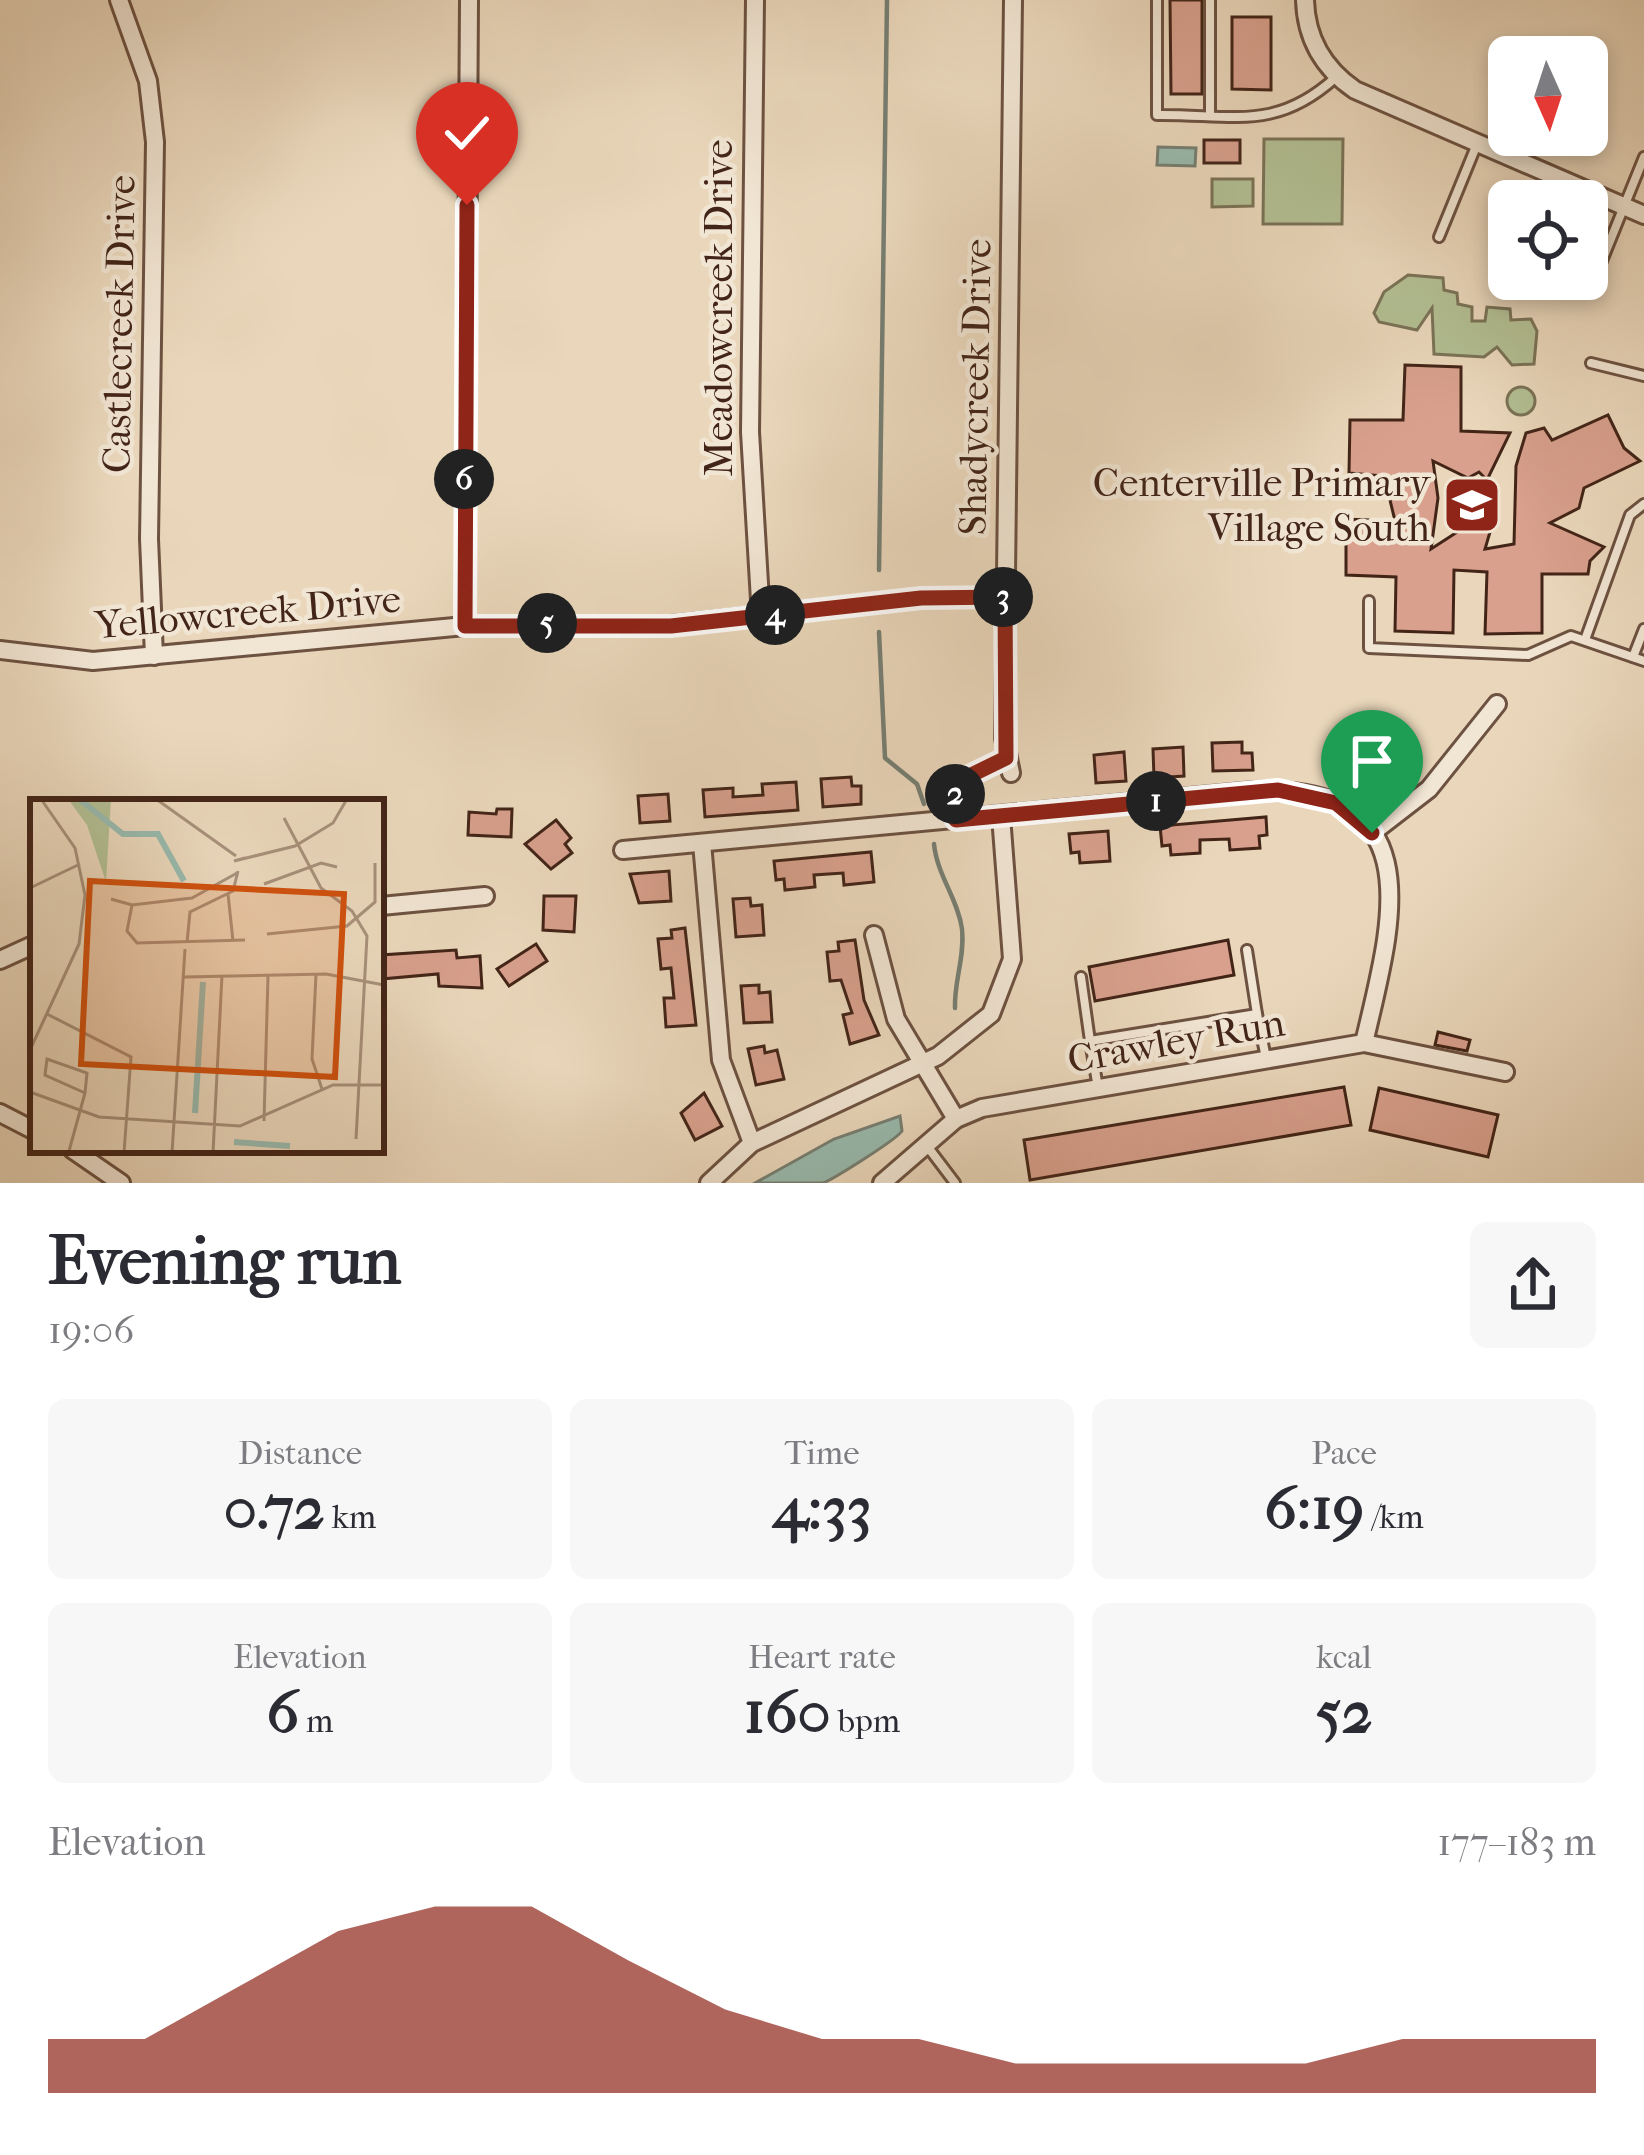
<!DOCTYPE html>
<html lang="en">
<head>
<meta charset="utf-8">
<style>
	:root { --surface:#fff; --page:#f7f7f7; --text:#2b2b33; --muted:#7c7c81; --accent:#8f2418 }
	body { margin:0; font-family:"IM FELL French Canon",serif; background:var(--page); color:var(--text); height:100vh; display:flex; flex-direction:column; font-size:45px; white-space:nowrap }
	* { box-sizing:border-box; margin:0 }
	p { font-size:39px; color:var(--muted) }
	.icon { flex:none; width:66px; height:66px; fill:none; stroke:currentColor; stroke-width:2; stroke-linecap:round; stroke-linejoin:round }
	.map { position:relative; height:1183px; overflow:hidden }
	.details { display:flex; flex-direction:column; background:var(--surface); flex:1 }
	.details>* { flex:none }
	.needle { width:78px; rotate:177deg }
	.controls { position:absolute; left:1488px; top:36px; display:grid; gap:24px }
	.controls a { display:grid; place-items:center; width:120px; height:120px; border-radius:18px; background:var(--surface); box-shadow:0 6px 18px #0003; font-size:60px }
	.pin { position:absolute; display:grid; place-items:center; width:102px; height:102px; color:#fff; margin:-123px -51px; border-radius:50% 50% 50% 0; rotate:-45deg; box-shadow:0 0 12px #0007 }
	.pin .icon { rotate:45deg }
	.km { position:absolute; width:60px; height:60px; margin:-30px; border-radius:50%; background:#222; color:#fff; font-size:33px; line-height:60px; text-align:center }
	.round { display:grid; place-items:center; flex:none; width:126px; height:126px; border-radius:18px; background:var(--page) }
	.summary { display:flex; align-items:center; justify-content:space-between; height:204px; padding:0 48px }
	h1 { font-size:66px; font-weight:800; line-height:90px }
	.stats { display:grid; grid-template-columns:repeat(3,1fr); gap:18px; height:204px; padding:12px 48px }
	.stats div { display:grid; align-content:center; border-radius:18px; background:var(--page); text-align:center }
	.stats b { font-size:60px; font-weight:800 }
	.stats small { font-size:33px; font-weight:400 }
	.stats p { font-size:33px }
	.chart { height:336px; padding:24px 48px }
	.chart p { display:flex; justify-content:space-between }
	.chart svg { width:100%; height:216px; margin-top:12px; fill:var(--accent); opacity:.7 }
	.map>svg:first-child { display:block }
	.green { fill:#b2bf93; stroke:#7a7256; stroke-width:3 }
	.water { fill:#98baae; stroke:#767e72; stroke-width:3 }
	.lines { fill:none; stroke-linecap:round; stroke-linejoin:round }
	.stream { stroke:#767e72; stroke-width:4.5 }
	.building { fill:#d8a08d; stroke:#432518; stroke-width:3 }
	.lane-casing { stroke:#6d5241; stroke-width:14 }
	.street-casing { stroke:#6d5241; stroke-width:22 }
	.lane { stroke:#f1e5d3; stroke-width:8 }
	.street { stroke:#f1e5d3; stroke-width:16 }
	.route-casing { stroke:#fff; stroke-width:24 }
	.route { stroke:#8f2418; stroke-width:15 }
	.labels { text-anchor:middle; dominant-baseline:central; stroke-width:9; stroke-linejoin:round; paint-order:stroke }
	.street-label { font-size:39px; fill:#432518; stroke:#f1e5d3 }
	.poi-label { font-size:39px; fill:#432518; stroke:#f1e5d3; text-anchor:end }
	.inset-river { fill:none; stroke:#98baae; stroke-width:6 }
	.inset-road { fill:none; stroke:#a7907a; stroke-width:3 }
	.view { fill:#cf510e; fill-opacity:0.15; stroke:#cf510e; stroke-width:6 }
	.inset-edge { fill:none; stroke:#432518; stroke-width:6 }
</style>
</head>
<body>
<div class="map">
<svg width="1644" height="1183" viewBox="0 0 1644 1183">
	<rect width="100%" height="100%" fill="#ead7bb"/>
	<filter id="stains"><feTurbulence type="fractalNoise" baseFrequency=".00167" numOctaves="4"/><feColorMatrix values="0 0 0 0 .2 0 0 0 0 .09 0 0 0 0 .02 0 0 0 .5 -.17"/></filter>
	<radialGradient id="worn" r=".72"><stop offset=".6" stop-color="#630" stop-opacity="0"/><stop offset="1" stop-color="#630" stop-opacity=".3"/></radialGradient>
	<g class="green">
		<path d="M1264,139H1343L1342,224H1263Z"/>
		<path d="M1212,179H1253V206L1212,207Z"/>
		<path d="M1408,275L1443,278L1444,290L1457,293L1458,304L1472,307V321H1485L1487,307L1510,309L1511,320L1531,319L1537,331L1534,364L1512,365L1497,347L1484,357L1434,354L1432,308L1417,330L1379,322L1374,313L1384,292Z"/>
		<circle cx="1521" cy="401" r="14"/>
	</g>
	<g class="water">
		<path d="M1158,147L1196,148L1195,166L1157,165Z"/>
		<path d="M900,1116L902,1131C896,1140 832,1180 823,1183C804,1183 775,1183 755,1183L834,1139Z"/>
	</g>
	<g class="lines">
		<g class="stream">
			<path d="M879,570L887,0"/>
			<path d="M879,632L885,758L917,784L924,804"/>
			<path d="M934,844C937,875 958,899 962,929C965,957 954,981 955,1008"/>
		</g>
	</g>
	<g class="building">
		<path d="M1170,0H1202V94H1171Z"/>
		<path d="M1232,17H1271V90L1232,89Z"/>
		<rect x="1204" y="140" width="36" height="23"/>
		<path d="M1405,365L1461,367V431L1510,433L1487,480L1479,472L1468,478L1433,461L1438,498L1431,549L1465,527L1477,526L1490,532L1485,549L1514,544L1516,466L1526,433L1544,428L1552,440L1608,415L1624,448L1640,461L1584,488L1579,508L1550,523L1604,547L1590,561L1588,574H1542V633L1485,634L1487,572L1454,570L1453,633L1395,631L1396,577L1346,575V519L1395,521L1390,500L1395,477L1349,473L1350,420H1403Z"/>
		<path d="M1242,742V753H1252L1253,770L1213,771L1212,743Z"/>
		<path d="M1183,747L1184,776L1154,778L1153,749Z"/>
		<path d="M1124,752L1126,781L1096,783L1094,755Z"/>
		<path d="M851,777L852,786H861V804L823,807L821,779Z"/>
		<path d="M796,782L798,810L705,817L703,790L733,788V797L763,795L762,784Z"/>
		<path d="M668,794L670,821L640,823L638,796Z"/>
		<path d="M497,809H512L511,837L468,835L469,812L496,814Z"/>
		<path d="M1266,817L1267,835L1259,836L1260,848L1230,850L1229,839L1200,840V853L1171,855L1170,845L1162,846L1160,826Z"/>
		<path d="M556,820L571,838L565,844L572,853L551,869L525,844Z"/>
		<path d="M1108,831L1110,861L1080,863L1079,852L1071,853L1069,834Z"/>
		<path d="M871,852L874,882L844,885L843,873L814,875L815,887L785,890L784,879L776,880L774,861Z"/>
		<path d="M669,871L671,901L639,903L630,874Z"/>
		<path d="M544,896H576L574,932L543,930Z"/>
		<path d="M750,898L751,906L762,905L764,935L736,937L733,899Z"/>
		<path d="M685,928L696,1025L666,1027L664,998H674L671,968L661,969L658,939L672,938L671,930Z"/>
		<path d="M855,940L864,1000L879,1035L850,1044L843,1015L852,1013L841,980L830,981L827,952L839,951L838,942Z"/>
		<path d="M1228,940L1234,975L1095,1001L1089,967Z"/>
		<path d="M536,944L547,961L509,986L497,969Z"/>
		<path d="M456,950L457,958L480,956L482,988L439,986L438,974L381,979V955Z"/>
		<path d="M759,985V993L770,992L772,1022L744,1023L741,986Z"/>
		<path d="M1438,1032L1470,1040L1467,1051L1435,1045Z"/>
		<path d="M764,1046L765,1053L777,1050L784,1079L756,1085L748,1049Z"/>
		<path d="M1344,1087L1351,1125L1030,1180L1024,1140Z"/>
		<path d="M1379,1088L1498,1115L1488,1157L1370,1130Z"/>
		<path d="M704,1093L722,1126L695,1140L681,1113Z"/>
	</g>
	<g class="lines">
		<defs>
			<g id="lane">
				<path d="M1157,0V115C1232,114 1275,132 1335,78"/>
				<path d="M1210,0V114"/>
				<path d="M1439,237L1477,144"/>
				<path d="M1589,293L1644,157"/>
				<path d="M1591,363L1644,376"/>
				<path d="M1369,601V648L1528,655L1571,636L1644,661"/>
				<path d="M1586,637L1630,515L1644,504"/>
				<path d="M1633,657L1644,629"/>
				<path d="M1247,950L1257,1014"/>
				<path d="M1081,977L1090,1041"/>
				<path d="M1098,1088L1090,1041L1257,1014L1266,1058"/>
				<path d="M927,1146L955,1183"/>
			</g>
			<g id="street">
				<path d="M119,0L148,81L155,142L149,539L154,656"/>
				<path d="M755,0L750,432L761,617"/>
				<path d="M1305,0C1306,39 1323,68 1355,90L1644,215"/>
				<path d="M465,626L469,0"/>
				<path d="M0,650L93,661L465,626L671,625L921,598L1005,597"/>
				<path d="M1011,773L1004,738L1013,0"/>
				<path d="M956,820L954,799L961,780L1006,758"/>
				<path d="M1372,833L1429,789L1497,704"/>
				<path d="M702,843L721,1060L752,1143"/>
				<path d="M623,850L1254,791C1436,784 1391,927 1364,1043"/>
				<path d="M381,906L485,896"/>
				<path d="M874,935L896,1019L956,1119"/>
				<path d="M0,960L33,945"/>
				<path d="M0,1113L33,1130"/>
				<path d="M73,1150L121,1183"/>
				<path d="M709,1183L752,1143L938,1056L991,1014L1012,959L1001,816"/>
				<path d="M882,1183L956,1119L982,1108L1364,1043L1505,1072"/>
			</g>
		</defs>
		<use href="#lane" class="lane-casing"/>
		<use href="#street" class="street-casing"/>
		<use href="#lane" class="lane"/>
		<use href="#street" class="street"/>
	</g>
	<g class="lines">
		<defs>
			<path id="route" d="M467,205L465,626H671L921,598L1005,597L1006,758L961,780L954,799L956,820L1278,790L1336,803L1372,833"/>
		</defs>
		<use href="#route" class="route-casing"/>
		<use href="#route" class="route"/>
	</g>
	<defs>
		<symbol id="school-square" viewBox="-11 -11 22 22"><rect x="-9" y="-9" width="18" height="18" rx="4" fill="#8f2418" stroke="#f1e5d3"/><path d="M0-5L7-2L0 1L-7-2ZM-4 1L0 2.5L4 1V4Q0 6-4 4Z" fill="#fff"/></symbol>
	</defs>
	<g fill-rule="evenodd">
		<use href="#school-square" x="1439" y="472" width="66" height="66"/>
	</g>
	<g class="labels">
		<g class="street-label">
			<text transform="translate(719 308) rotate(-90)">Meadowcreek Drive</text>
			<text transform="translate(119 324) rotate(-89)">Castlecreek Drive</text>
			<text transform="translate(975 387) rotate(-89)">Shadycreek Drive</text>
			<text transform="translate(248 612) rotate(-5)">Yellowcreek Drive</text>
			<text transform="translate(1176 1041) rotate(-10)">Crawley Run</text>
		</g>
		<g class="poi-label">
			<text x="1430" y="483">Centerville Primary<tspan x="1430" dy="45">Village South</tspan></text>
		</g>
	</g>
	<g transform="translate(30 799)">
		<rect width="354" height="354" fill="#ead7bb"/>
		<path d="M38,0H81L76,83L57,26Z" fill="#b2bf93"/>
		<path class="inset-river" d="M49,0L93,35H128L154,82M165,314L173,183M204,343L260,347"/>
		<path class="inset-road" d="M126,0L206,57M254,19L291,89L322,112L337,137L326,340M215,59L204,62L265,47L303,24L317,0M234,85L291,64L307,68M0,89L50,65M198,95L203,142M81,100L102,106L162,99L207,74M102,106L97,132L107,144L215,141M237,135L317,127L345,103V64M157,144L160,113L203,92L208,72M286,175L282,260L292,290M154,178L296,175L354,186M17,215L101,258L94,354M0,251L49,145L55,96L45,49L11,0M0,293L69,318L210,327L303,286H352M234,322L238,177M39,352L55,294L57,274L17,260L15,276L55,294M24,354H76M142,354L155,150M183,354L192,176"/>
		<path class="view" d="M60,82L314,95L305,278L51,265Z"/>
		<rect width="354" height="354" class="inset-edge"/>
	</g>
	<rect width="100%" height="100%" filter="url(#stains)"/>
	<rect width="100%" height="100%" fill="url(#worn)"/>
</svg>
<div class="controls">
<a><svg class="needle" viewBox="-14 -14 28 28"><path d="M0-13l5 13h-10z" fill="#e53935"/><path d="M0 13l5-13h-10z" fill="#7c7c81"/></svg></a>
<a><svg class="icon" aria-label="locate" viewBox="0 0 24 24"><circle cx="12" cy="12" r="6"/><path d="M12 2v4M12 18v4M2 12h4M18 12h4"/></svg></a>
</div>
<div class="pin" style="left:1372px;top:833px;background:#1e9e55"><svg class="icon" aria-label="arrive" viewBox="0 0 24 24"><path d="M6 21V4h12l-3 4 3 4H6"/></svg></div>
<div class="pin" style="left:467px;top:205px;background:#d93025"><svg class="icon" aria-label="check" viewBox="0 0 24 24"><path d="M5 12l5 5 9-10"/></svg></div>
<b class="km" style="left:1156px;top:801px">1</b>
<b class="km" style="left:955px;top:794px">2</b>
<b class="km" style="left:1003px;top:597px">3</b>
<b class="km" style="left:775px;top:615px">4</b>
<b class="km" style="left:547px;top:623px">5</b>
<b class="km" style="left:464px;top:479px">6</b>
</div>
<section class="details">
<div class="summary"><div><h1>Evening run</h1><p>19:06</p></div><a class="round"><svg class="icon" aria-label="share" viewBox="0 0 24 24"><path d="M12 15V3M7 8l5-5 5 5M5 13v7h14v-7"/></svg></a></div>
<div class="stats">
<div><p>Distance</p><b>0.72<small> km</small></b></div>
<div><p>Time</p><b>4:33</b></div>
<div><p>Pace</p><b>6:19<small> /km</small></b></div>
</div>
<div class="stats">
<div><p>Elevation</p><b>6<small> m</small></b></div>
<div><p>Heart rate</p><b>160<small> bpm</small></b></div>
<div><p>kcal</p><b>52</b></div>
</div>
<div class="chart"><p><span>Elevation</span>177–183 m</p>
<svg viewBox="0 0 160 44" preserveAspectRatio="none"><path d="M0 44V33L10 33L20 22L30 11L40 6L50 6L60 17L70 27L80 33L90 33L100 38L110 38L120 38L130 38L140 33L150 33L160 33V44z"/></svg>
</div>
</section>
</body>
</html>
